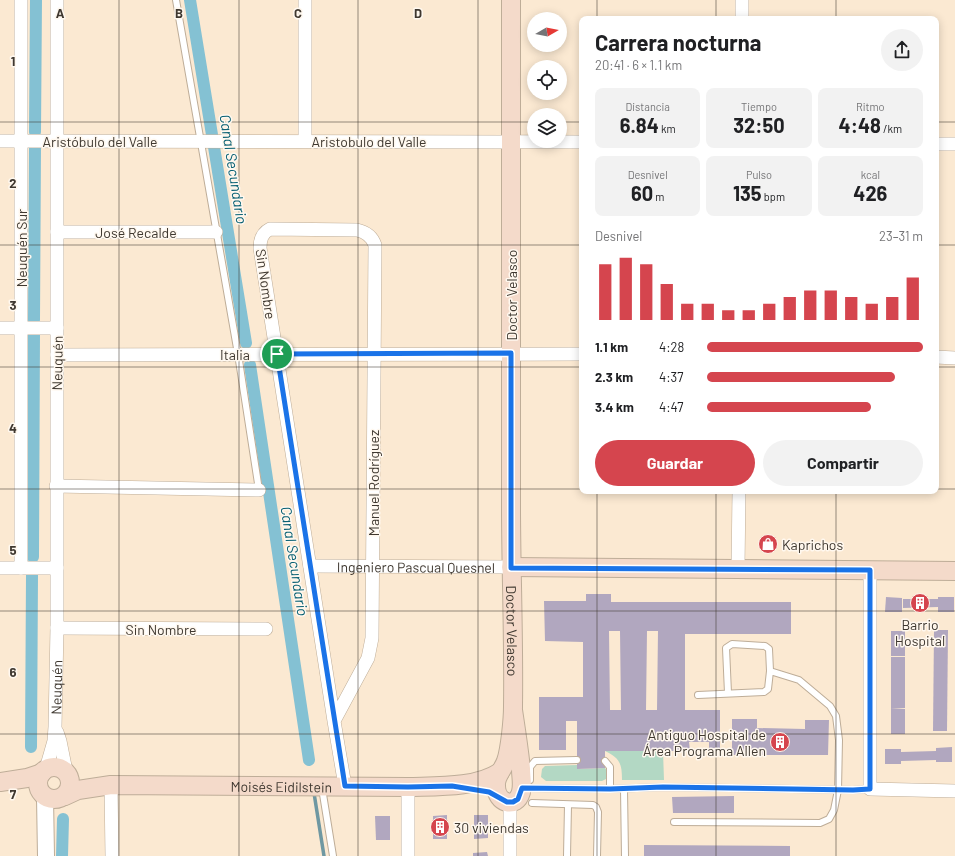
<!DOCTYPE html>
<html lang="es">
<head>
<meta charset="utf-8">
<style>
	:root { --surface:#fff; --page:#f2f2f2; --text:#202124; --muted:#757577; --accent:#d5454e }
	body { margin:0; font-family:Barlow,sans-serif; background:var(--page); color:var(--text); height:100vh; display:flex; flex-direction:column; font-size:15px; white-space:nowrap }
	* { box-sizing:border-box; margin:0 }
	p { font-size:13px; color:var(--muted) }
	.icon { flex:none; width:22px; height:22px; fill:none; stroke:currentColor; stroke-width:2; stroke-linecap:round; stroke-linejoin:round }
	.map { position:relative; flex:1; overflow:hidden }
	.panel { position:absolute; left:579px; top:16px; width:360px; height:478px; display:flex; flex-direction:column; background:var(--surface); border-radius:8px; box-shadow:0 2px 10px #0003 }
	.panel>* { flex:none }
	.needle { width:26px; rotate:81deg }
	.controls { position:absolute; left:527px; top:12px; display:grid; gap:8px }
	.controls a { display:grid; place-items:center; width:40px; height:40px; border-radius:50%; background:var(--surface); box-shadow:0 2px 10px #0003; font-size:20px }
	.pin { position:absolute; display:grid; place-items:center; width:34px; height:34px; color:#fff; margin:-17px; border:2px solid #fff; border-radius:50%; box-shadow:0 1px 4px #0007 }
	.round { display:grid; place-items:center; flex:none; width:42px; height:42px; border-radius:21px; background:var(--page) }
	.headline { display:flex; align-items:center; justify-content:space-between; height:68px; padding:0 16px }
	h1 { font-size:22px; font-weight:700; line-height:30px }
	.metrics { display:grid; grid-template-columns:repeat(3,1fr); gap:6px; height:68px; padding:4px 16px }
	.metrics div { display:grid; align-content:center; border-radius:8px; background:var(--page); text-align:center }
	.metrics b { font-size:20px; font-weight:700 }
	.metrics small { font-size:11px; font-weight:400 }
	.metrics p { font-size:11px }
	.chart { height:112px; padding:8px 16px }
	.chart p { display:flex; justify-content:space-between }
	.chart svg { width:100%; height:72px; margin-top:4px; stroke:var(--accent); stroke-width:6 }
	.primary-button { display:flex; gap:8px; margin-top:auto; padding:8px 16px }
	.primary-button a { flex:1; height:46px; border-radius:24px; background:var(--accent); color:#fff; font-size:16px; font-weight:700; line-height:46px; text-align:center }
	.primary-button a+a { background:var(--page); color:var(--text) }
	ul { padding:0 16px; list-style:none; font-size:13px }
	li { display:grid; grid-template-columns:64px 48px 1fr; align-items:center; height:30px }
	li i { height:10px; border-radius:5px; background:var(--accent) }
	.map>svg:first-child { display:block }
	.green { fill:#b3d8c4 }
	.lines { fill:none; stroke-linecap:round; stroke-linejoin:round }
	.stream { stroke:#6f98a2; stroke-width:3.5 }
	.canal { stroke:#84c1d3; stroke-width:12 }
	.building { fill:#b1a7bf; fill-rule:evenodd }
	.service-casing { stroke:#bead98; stroke-width:8 }
	.minor-casing { stroke:#bead98; stroke-width:14 }
	.tertiary-casing { stroke:#bead98; stroke-width:18 }
	.secondary-casing { stroke:#bead98; stroke-width:20 }
	.service { stroke:#fff; stroke-width:6 }
	.minor { stroke:#fff; stroke-width:13 }
	.tertiary { stroke:#fff; stroke-width:16 }
	.secondary { stroke:#f4daca; stroke-width:18 }
	.route-casing { stroke:#fff; stroke-width:8 }
	.route { stroke:#1a73e8; stroke-width:5 }
	.grid { fill:none; stroke:#3f3830; stroke-width:1; stroke-opacity:0.55 }
	.labels { text-anchor:middle; dominant-baseline:central; stroke-width:3; stroke-linejoin:round; paint-order:stroke }
	.street-label { font-size:14px; fill:#3f3830; stroke:#fff8ef }
	.poi-label { font-size:14px; fill:#3f3830; stroke:#fff8ef; text-anchor:start }
	.water-label { font-size:15px; font-style:italic; fill:#096073; stroke:#fff8ef }
	.grid-label { font-size:13px; text-anchor:middle; font-weight:bold; fill:#3f3830; stroke:#fff8ef; stroke-width:3; stroke-linejoin:round; paint-order:stroke }
</style>
</head>
<body>
<div class="map">
<svg width="955" height="856" viewBox="0 0 955 856">
	<rect width="100%" height="100%" fill="#fbe9d2"/>
	<g class="green">
		<path d="M605,751H663L664,780H622C622,764 620,758 605,751Z"/>
		<path d="M577,765V769L605,768L607,771L606,779L602,781H546L541,777L542,769L545,766Z"/>
	</g>
	<g class="lines">
		<path class="stream" d="M314,793L324,856"/>
		<g class="canal">
			<path d="M190,0L246,343"/>
			<path d="M35,132L36,0"/>
			<path d="M34,320L35,146"/>
			<path d="M250,365L309,760"/>
			<path d="M33,557L34,333"/>
			<path d="M31,747L32,575"/>
			<path d="M62,856L63,819"/>
		</g>
	</g>
	<g class="building">
		<path d="M586,594H611V602H791V634H685V710H720V748H709V742H689L690,751H605V768L577,769V721H566V750H539V697H583V642L545,641L544,601H586ZM609,631H620L621,710H610ZM647,631H658L657,710H646Z"/>
		<path d="M886,597L902,598V612H885Z"/>
		<path d="M938,597H954V612H938V607L903,608V599H938Z"/>
		<path d="M934,630H948L947,731H933Z"/>
		<rect x="891" y="631" width="14" height="25"/>
		<path d="M891,657H905V708L891,709Z"/>
		<rect x="891" y="709" width="14" height="25"/>
		<path d="M732,719H757V728L805,729V720H829L828,755H732Z"/>
		<path d="M952,747V762H936V760L901,761V756V764H885V749H901V752L936,751V748Z"/>
		<path d="M734,796V813H673L672,797Z"/>
		<path d="M447,815V839H433V816Z"/>
		<path d="M474,815H488V838L474,839Z"/>
		<path d="M375,816H390V840H376Z"/>
		<path d="M644,845L790,846V856H644Z"/>
		<path d="M487,852L488,856H473V853Z"/>
	</g>
	<g class="lines">
		<defs>
			<g id="service">
				<path d="M176,0L238,354L259,490"/>
				<path d="M728,693L726,648L732,644L765,646L769,649L770,671"/>
				<path d="M605,761L610,767V789"/>
				<path d="M530,780V767L535,761L577,760"/>
				<path d="M322,788L333,856"/>
				<path d="M524,788L610,789L663,787L853,790L870,789"/>
				<path d="M624,789L625,856"/>
				<path d="M532,803L593,805L596,807L598,812L597,856"/>
				<path d="M674,822L820,823L829,819L834,810L838,790L839,740L836,716L830,706L799,680L770,671L768,689L764,692L698,695"/>
				<path d="M567,856L568,805"/>
			</g>
			<g id="minor">
				<path d="M742,19V0"/>
				<path d="M0,141L582,142"/>
				<path d="M305,141V0"/>
				<path d="M936,144H955"/>
				<path d="M57,232H216"/>
				<path d="M0,328H57"/>
				<path d="M57,355L582,354"/>
				<path d="M936,357L955,358"/>
				<path d="M56,486L259,490"/>
				<path id="s1" d="M310,566L511,567"/>
				<path d="M0,568H57"/>
				<path d="M21,568V0"/>
				<path d="M738,569L739,491"/>
				<path d="M870,570V789L955,791"/>
				<path d="M57,628L266,629"/>
				<path d="M334,721L368,658L372,638L375,245C372,236 366,232 357,230L270,229C262,233 260,239 260,248L334,721L345,786"/>
				<path d="M57,732L60,741L66,771"/>
				<path id="s2" d="M46,769L54,741L55,727L57,628V0"/>
				<path d="M111,785L112,856"/>
				<path d="M408,787V856"/>
				<path d="M510,803V856"/>
			</g>
			<path id="tertiary" d="M45,797L46,856"/>
			<g id="secondary">
				<path id="s3" d="M511,0C511,168 511,337 511,505C511,572 514,639 513,707C513,719 510,750 506,761C503,770 495,776 496,786C496,803 516,810 521,792C523,784 521,777 521,769C519,749 516,730 513,710"/>
				<path d="M511,567L955,571"/>
				<circle cx="54" cy="783" r="16"/>
				<path d="M0,782L27,778L42,773"/>
				<path id="s4" d="M65,796L78,790L111,785L408,787C437,786 476,788 500,772"/>
			</g>
		</defs>
		<use href="#service" class="service-casing"/>
		<use href="#minor" class="minor-casing"/>
		<use href="#tertiary" class="tertiary-casing"/>
		<use href="#secondary" class="secondary-casing"/>
		<use href="#service" class="service"/>
		<use href="#minor" class="minor"/>
		<use href="#tertiary" class="tertiary"/>
		<use href="#secondary" class="secondary"/>
	</g>
	<g class="lines">
		<defs>
			<path id="route" d="M511,353V568L870,570V789L853,790L663,787L610,789L522,788L518,799L513,802H507L489,792L452,786L408,787L345,786L277,354Z"/>
		</defs>
		<use href="#route" class="route-casing"/>
		<use href="#route" class="route"/>
	</g>
	<path class="grid" d="M119,0V856M239,0V856M358,0V856M478,0V856M597,0V19M716,0V19M836,0V19M0,122H534M560,122H582M936,122H955M0,245H582M936,245H955M0,367H582M936,367H955M0,489H582M936,489H955M597,491V856M716,491V856M836,491V856M0,611H955M0,734H955"/>
	<defs>
		<symbol id="shop-disc" viewBox="-11 -11 22 22"><circle r="9.5" fill="#d5454e" stroke="#fff8ef"/><path d="M-5-2.5h2.3a2.7 3.5 0 0 1 5.4 0H5L5.5 6h-11ZM-1.5-2.5h3a1.5 2.3 0 0 0-3 0Z" fill="#fff"/></symbol>
		<symbol id="building-disc" viewBox="-11 -11 22 22"><circle r="9.5" fill="#d5454e" stroke="#fff8ef"/><path d="M-4-6H4V6H1V3H-1V6H-4ZM-2.5-4.3h1.7v1.8h-1.7ZM.8-4.3h1.7v1.8H.8ZM-2.5-1h1.7V.8h-1.7ZM.8-1h1.7V.8H.8Z" fill="#fff"/></symbol>
	</defs>
	<g fill-rule="evenodd">
		<use href="#shop-disc" x="757" y="533" width="22" height="22"/>
		<use href="#building-disc" x="909" y="592" width="22" height="22"/>
		<use href="#building-disc" x="769" y="731" width="22" height="22"/>
		<use href="#building-disc" x="429" y="816" width="22" height="22"/>
	</g>
	<g class="labels">
		<g class="street-label">
			<text x="100" y="141">Aristóbulo del Valle</text>
			<text x="369" y="141">Aristobulo del Valle</text>
			<text x="136" y="232">José Recalde</text>
			<text transform="translate(21 248) rotate(-90)">Neuquén Sur</text>
			<text transform="translate(266 284) rotate(82)">Sin Nombre</text>
			<text transform="translate(511 295) rotate(-90)">Doctor Velasco</text>
			<text x="235" y="354">Italia</text>
			<text transform="translate(57 363) rotate(-89)">Neuquén</text>
			<text transform="translate(373 483) rotate(-90)">Manuel Rodríguez</text>
			<text stroke="none"><textPath href="#s1" startOffset="106">Ingeniero Pascual Quesnel</textPath></text>
			<text x="161" y="629">Sin Nombre</text>
			<text stroke="none"><textPath href="#s3" startOffset="631">Doctor Velasco</textPath></text>
			<text stroke="none"><textPath href="#s2" startOffset="83">Neuquén</textPath></text>
			<text stroke="none"><textPath href="#s4" startOffset="218">Moisés Eidilstein</textPath></text>
		</g>
		<g class="poi-label">
			<text x="782" y="544">Kaprichos</text>
			<text x="920" y="624" text-anchor="middle">Barrio<tspan x="920" dy="16">Hospital</tspan></text>
			<text x="766" y="734" text-anchor="end">Antiguo Hospital de<tspan x="766" dy="16">Área Programa Allen</tspan></text>
			<text x="454" y="827">30 viviendas</text>
		</g>
		<g class="water-label">
			<text transform="translate(234 169) rotate(81)">Canal Secundario</text>
			<text transform="translate(295 561) rotate(81)">Canal Secundario</text>
		</g>
	</g>
	<g class="grid-label">
		<text x="60" y="18">A</text>
		<text x="179" y="18">B</text>
		<text x="298" y="18">C</text>
		<text x="418" y="18">D</text>
		<text x="13" y="66">1</text>
		<text x="13" y="188">2</text>
		<text x="13" y="310">3</text>
		<text x="13" y="433">4</text>
		<text x="13" y="555">5</text>
		<text x="13" y="677">6</text>
		<text x="13" y="799">7</text>
	</g>
</svg>
<div class="controls">
<a><svg class="needle" viewBox="-14 -14 28 28"><path d="M0-13l5 13h-10z" fill="#e53935"/><path d="M0 13l5-13h-10z" fill="#757577"/></svg></a>
<a><svg class="icon" aria-label="locate" viewBox="0 0 24 24"><circle cx="12" cy="12" r="6"/><path d="M12 2v4M12 18v4M2 12h4M18 12h4"/></svg></a>
<a><svg class="icon" aria-label="layers" viewBox="0 0 24 24"><path d="M12 4l9 5-9 5-9-5zM3 14l9 5 9-5"/></svg></a>
</div>
<div class="pin" style="left:277px;top:354px;background:#1e9e55"><svg class="icon" aria-label="arrive" viewBox="0 0 24 24"><path d="M6 21V4h12l-3 4 3 4H6"/></svg></div>
<section class="panel">
<div class="headline"><div><h1>Carrera nocturna</h1><p>20:41 · 6 × 1.1 km</p></div><a class="round"><svg class="icon" aria-label="share" viewBox="0 0 24 24"><path d="M12 15V3M7 8l5-5 5 5M5 13v7h14v-7"/></svg></a></div>
<div class="metrics">
<div><p>Distancia</p><b>6.84<small> km</small></b></div>
<div><p>Tiempo</p><b>32:50</b></div>
<div><p>Ritmo</p><b>4:48<small> /km</small></b></div>
</div>
<div class="metrics">
<div><p>Desnivel</p><b>60<small> m</small></b></div>
<div><p>Pulso</p><b>135<small> bpm</small></b></div>
<div><p>kcal</p><b>426</b></div>
</div>
<div class="chart"><p><span>Desnivel</span>23–31 m</p>
<svg viewBox="0 0 160 44" preserveAspectRatio="none"><path d="M5 44V10M15 44V6M25 44V10M35 44V22M45 44V34M55 44V34M65 44V38M75 44V38M85 44V34M95 44V30M105 44V26M115 44V26M125 44V30M135 44V34M145 44V30M155 44V18"/></svg>
</div>
<ul>
<li><b>1.1 km</b>4:28<i style="width:100%"></i></li>
<li><b>2.3 km</b>4:37<i style="width:87%"></i></li>
<li><b>3.4 km</b>4:47<i style="width:76%"></i></li>
</ul>
<div class="primary-button"><a>Guardar</a><a>Compartir</a></div>
</section>
</div>
</body>
</html>
